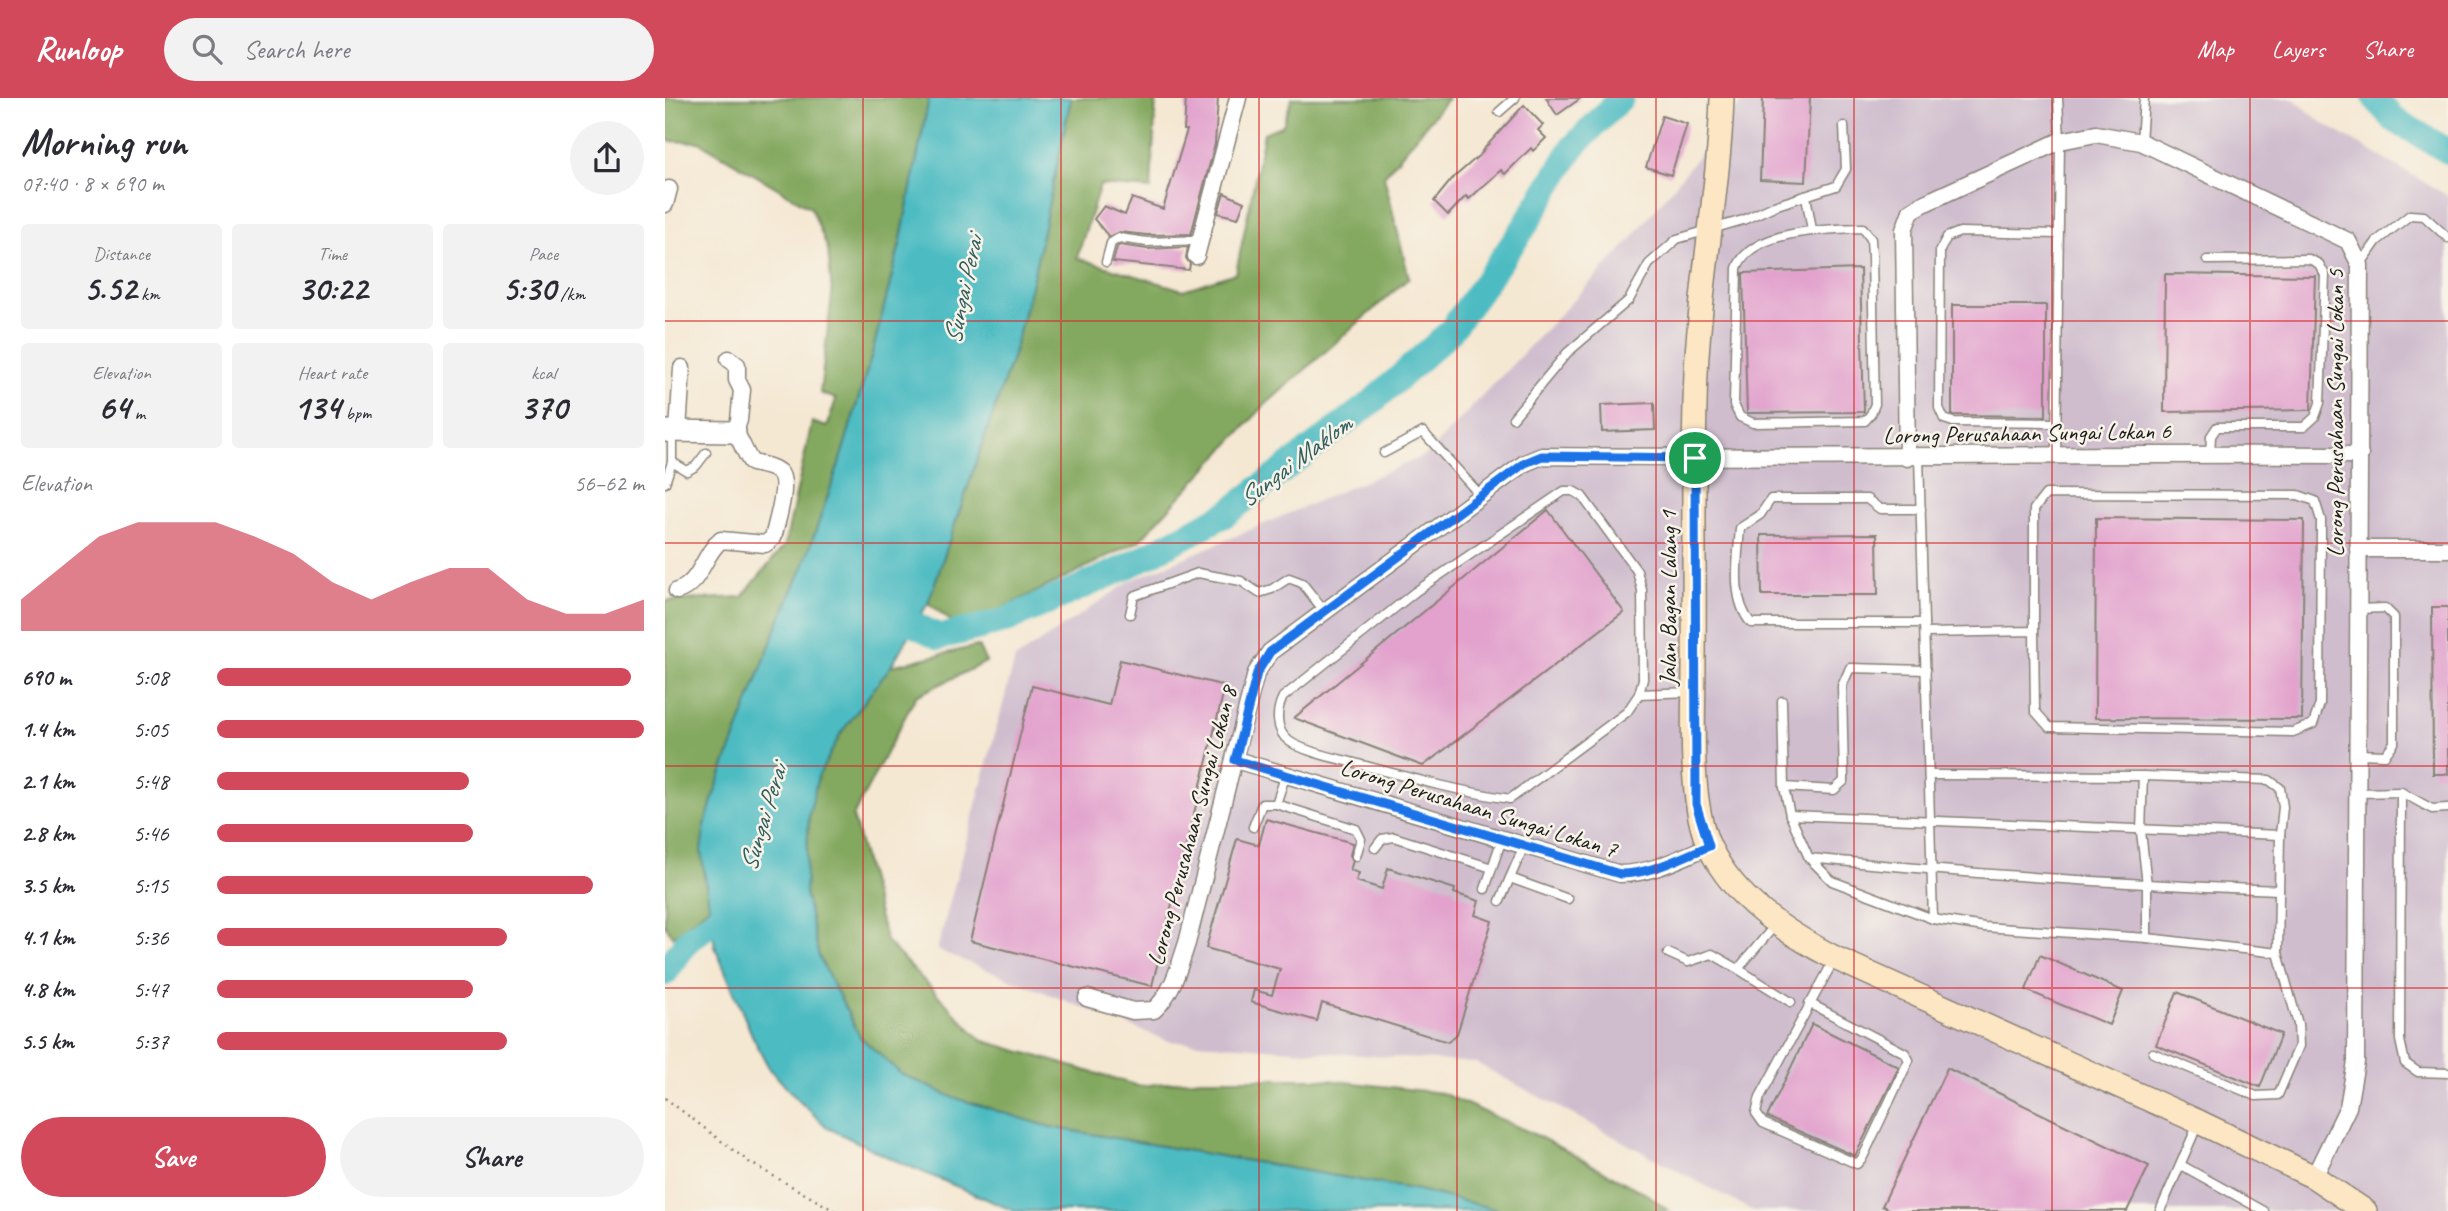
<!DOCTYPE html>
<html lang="en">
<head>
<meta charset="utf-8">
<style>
	:root { --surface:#fff; --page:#f2f2f3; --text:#2b2b33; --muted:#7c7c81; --accent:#d1495b }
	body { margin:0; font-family:Caveat,sans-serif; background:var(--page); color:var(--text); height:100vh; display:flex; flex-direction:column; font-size:26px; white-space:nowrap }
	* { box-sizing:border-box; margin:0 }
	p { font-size:23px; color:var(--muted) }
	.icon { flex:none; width:38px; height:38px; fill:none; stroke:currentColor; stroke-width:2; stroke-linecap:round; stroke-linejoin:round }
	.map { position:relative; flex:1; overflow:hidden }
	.details { display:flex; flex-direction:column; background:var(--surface); width:665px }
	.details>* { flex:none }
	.pin { position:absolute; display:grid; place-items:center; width:60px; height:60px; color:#fff; margin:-30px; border:4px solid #fff; border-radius:50%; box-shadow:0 2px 7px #0007 }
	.round { display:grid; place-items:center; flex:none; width:74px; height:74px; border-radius:37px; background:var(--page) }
	.summary { display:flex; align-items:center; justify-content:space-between; height:119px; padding:0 21px }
	h1 { font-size:38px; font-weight:700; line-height:52px }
	.stats { display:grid; grid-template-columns:repeat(3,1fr); gap:10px; height:119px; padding:7px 21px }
	.stats div { display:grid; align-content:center; border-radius:7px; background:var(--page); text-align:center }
	.stats b { font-size:35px; font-weight:700 }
	.stats small { font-size:19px; font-weight:400 }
	.stats p { font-size:19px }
	.chart { height:196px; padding:14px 21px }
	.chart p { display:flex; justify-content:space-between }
	.chart svg { width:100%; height:126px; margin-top:7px; fill:var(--accent); opacity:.7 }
	.action { display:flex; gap:14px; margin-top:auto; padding:14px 21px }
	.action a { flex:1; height:80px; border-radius:42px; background:var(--accent); color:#fff; font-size:28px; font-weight:700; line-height:80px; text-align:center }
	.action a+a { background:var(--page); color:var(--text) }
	ul { padding:0 21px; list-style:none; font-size:23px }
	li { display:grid; grid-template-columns:112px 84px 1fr; align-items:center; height:52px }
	li i { height:18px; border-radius:9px; background:var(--accent) }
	header { display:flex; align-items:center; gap:42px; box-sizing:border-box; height:98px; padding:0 35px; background:var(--accent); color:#fff }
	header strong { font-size:33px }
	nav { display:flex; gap:38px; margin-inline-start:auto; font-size:24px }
	.search { width:490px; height:63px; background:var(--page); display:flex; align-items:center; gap:18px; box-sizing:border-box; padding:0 24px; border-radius:38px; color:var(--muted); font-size:26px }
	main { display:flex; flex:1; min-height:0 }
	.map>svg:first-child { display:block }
	.industrial { fill:#cfbdce }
	.forest { fill:#83a85e; stroke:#50623d; stroke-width:2 }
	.water { fill:#4dbcc2; stroke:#346c6f; stroke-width:2 }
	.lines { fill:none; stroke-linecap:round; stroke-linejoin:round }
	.river { stroke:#4dbcc2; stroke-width:26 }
	.building { fill:#e2a2cd }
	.service-casing { stroke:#888278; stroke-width:11 }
	.minor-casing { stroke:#888278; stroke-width:19 }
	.tertiary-casing { stroke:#888278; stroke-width:24 }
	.secondary-casing { stroke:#888278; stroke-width:26 }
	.path { stroke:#888278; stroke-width:2.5; stroke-dasharray:2 5; stroke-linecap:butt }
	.service { stroke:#fff; stroke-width:8 }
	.minor { stroke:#fff; stroke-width:16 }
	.tertiary { stroke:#fff; stroke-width:21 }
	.secondary { stroke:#fce6c4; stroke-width:23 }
	.route-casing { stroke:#fff; stroke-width:14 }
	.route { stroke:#1a73e8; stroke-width:9 }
	.grid { fill:none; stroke:#d62828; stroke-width:2; stroke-opacity:0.55 }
	.labels { text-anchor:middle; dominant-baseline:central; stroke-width:5; stroke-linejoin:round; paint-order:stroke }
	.street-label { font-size:24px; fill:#1c1c1c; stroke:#f7f3e8 }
	.water-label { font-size:26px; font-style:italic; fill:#305c5e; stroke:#f7f3e8 }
</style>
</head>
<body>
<header>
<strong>Runloop</strong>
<div class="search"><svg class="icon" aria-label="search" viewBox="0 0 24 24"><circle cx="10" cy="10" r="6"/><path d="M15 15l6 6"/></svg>Search here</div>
<nav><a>Map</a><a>Layers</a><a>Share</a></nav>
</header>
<main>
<section class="details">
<div class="summary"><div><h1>Morning run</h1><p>07:40 · 8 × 690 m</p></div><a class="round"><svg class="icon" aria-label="share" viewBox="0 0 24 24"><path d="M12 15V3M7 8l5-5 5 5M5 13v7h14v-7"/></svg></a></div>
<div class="stats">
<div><p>Distance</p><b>5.52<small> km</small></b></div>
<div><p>Time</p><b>30:22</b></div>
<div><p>Pace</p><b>5:30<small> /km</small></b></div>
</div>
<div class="stats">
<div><p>Elevation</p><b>64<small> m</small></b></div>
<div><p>Heart rate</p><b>134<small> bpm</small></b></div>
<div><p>kcal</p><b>370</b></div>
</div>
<div class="chart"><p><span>Elevation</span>56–62 m</p>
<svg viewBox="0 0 160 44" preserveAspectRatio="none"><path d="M0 44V33L10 22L20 11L30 6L40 6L50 6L60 11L70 17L80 27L90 33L100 27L110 22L120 22L130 33L140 38L150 38L160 33V44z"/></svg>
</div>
<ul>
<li><b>690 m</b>5:08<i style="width:97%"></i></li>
<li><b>1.4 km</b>5:05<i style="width:100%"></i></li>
<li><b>2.1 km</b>5:48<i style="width:59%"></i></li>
<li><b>2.8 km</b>5:46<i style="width:60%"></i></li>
<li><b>3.5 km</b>5:15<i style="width:88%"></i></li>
<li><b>4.1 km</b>5:36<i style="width:68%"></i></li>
<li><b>4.8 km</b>5:47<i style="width:60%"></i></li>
<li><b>5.5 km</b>5:37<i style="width:68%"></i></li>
</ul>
<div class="action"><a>Save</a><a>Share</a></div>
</section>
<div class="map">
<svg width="1783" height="1113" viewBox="0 0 1783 1113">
	<rect width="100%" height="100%" fill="#f7f3e8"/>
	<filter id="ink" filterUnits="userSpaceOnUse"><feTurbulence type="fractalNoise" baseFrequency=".0143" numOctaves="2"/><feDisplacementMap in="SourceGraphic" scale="14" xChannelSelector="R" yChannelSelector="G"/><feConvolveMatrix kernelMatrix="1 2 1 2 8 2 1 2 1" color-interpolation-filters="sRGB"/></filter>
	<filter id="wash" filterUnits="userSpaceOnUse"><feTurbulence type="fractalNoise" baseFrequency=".00686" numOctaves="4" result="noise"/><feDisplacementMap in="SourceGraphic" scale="28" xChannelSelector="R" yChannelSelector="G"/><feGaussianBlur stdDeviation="1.57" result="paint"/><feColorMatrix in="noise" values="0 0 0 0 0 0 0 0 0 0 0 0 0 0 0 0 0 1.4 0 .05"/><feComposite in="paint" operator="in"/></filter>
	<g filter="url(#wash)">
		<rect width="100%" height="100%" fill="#f5e8d3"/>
		<path class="industrial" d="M1080,0H1628L1656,24L1783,98V1113H1088L811,965L503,943L272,852L350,561L465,483L761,357L964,144Z"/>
		<g class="forest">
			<path d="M0,0H264L235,146L207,256L173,369L138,469L113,526L49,696L40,727L39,777L45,808L8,839L0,827V503L77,499L120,447L147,324L162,329L171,301L155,295L167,197L163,151L146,110L34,44L0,43Z"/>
			<path d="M406,0H491L486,91L435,87L412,160L518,192L571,175L599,35L618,27L627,0H783L719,78L744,180L600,307L474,443L324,517L287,524L263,505L349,254L368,180Z"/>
			<path d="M313,548L321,564L251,598L188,718L221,843L316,942L474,988L537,981H654L777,995L873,1038L983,1097L1004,1113H838L753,1092L385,1029L287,999L236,976L195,939L154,859L140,794L144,717L153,678L176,635L226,568Z"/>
		</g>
		<path class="water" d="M264,0H406L368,180L349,254L263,505L226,568L176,635L153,679L144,717L140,794L154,859L195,939L236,976L287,999L385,1029L753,1092L838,1113H349L225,1060L163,1030L131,1000L104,970L87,937L50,849L36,752L40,727L49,696L113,526L138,469L173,369L207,256L235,146Z"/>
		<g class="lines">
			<g class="river">
				<path d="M1710,0L1728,21L1783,53"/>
				<path d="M224,506L250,527L275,539L339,523L457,471L561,416L707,304L785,234L858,131L908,49L956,0"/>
				<path d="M0,875L23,842L74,804"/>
			</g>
		</g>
		<g id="blocks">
			<g class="building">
				<path d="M521,0H553L550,46L526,136L482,137L455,134L444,139L429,121L439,108L460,117L467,100L498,111L522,32H519Z"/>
				<path d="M881,0H916L892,17Z"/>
				<path d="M1098,0H1145L1141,84L1095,82Z"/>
				<path d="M859,7L878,27L873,32L881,40L868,53L866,50L840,76L836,72L804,101L801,98L783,117L769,103L787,81L818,54L817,53Z"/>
				<path d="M997,18L1022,26L1006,77L981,69Z"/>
				<path d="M559,95L579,104L573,120L553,115Z"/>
				<path d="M455,147L482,151L523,149L521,160L525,166L524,172L448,164L452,149Z"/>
				<path d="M1195,171L1199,314L1082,315L1078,175Z"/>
				<path d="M1500,176L1650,178L1646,312L1499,314Z"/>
				<path d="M1287,207H1381V318L1287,317Z"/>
				<path d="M989,305L990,332L937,334L936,307Z"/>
				<path d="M883,412L959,514L758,668L629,620Z"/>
				<path d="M1431,420L1639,422L1637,621L1430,620Z"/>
				<path d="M1212,436L1213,497H1097L1096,437Z"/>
				<path d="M1767,509H1783V676H1768Z"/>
				<path d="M455,562L560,588L487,888L305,843L367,588L444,607Z"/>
				<path d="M601,721L688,745L685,757L688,763L685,772L694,775L691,783L717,791L723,770L790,791L789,795L814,803L810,817L827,823L792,936L783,944L657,905L652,923L586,904L589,892L607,897L615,871L541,850L572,741L594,747Z"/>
				<path d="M1375,857L1458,893L1444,927L1361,892Z"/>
				<path d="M1512,894L1616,936L1595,989L1491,947Z"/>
				<path d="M1147,926L1234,969L1190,1058L1102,1019Z"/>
				<path d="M1282,970L1484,1068L1462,1113H1228L1217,1108Z"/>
			</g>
		</g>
	</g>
	<g filter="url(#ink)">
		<use href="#blocks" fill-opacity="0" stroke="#888278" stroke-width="2"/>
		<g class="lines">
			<defs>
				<g id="service">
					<path d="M834,14L850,0"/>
					<path d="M1476,44L1479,0"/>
					<path d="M1141,98L1147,132"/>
					<path d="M1198,130L1206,141L1207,158L1210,306L1206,316L1200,323L1088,325L1075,319L1069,307L1072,170C1086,131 1164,131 1198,130Z"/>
					<path d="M1542,162L1644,161L1654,166L1660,177L1655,305L1650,319L1639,329H1552L1546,338L1545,356"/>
					<path d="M441,164L446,145L454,140L482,144L536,142"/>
					<path d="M1695,167L1712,143L1745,117L1759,118L1783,140"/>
					<path d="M848,320L902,255L964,202L984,166L1012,141L1078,122L1109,108L1171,88L1181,71L1179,28"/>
					<path d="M1392,325L1288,324L1279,321L1274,310L1275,152L1282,139L1295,134L1393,136"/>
					<path d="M719,355L758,334L816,398"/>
					<path d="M1391,358L1395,43L1393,0"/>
					<path d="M1254,359L1268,821"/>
					<path d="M7,364L22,373L31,368L41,355"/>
					<path d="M0,385L7,364V336"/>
					<path d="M899,393H908L917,398L972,473L977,492L978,581L974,596L962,614L845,701C791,693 738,678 686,664C670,660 637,653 624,643C610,633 611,612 618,599L750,494Z"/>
					<path d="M1256,411H1215L1202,401H1106L1095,417L1075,430C1073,460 1065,501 1086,525H1259"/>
					<path d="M1692,511L1720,510L1729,519V645L1720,657L1693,656"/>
					<path d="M465,516L469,498L533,475L576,483L594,495L607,491L624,480L637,485L660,514"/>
					<path d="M1260,535L1369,533L1370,613L1384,629L1628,634L1648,626L1655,606L1656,422L1650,403L1633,397L1381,396L1369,411V533"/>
					<path d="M974,596L1027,594"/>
					<path d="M1117,603L1119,689L1169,692L1179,683L1177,588L1185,570L1261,572"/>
					<path d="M621,676L611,706L691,731L696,741L691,758"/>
					<path d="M1264,677L1478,678L1604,682L1615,690L1618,709L1615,737L1613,855L1633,926L1634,948L1613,997L1591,998L1488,955"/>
					<path d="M1478,678L1476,733L1482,787V840"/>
					<path d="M1119,689L1125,717L1144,760L1167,783L1268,821L1319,829L1482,840L1613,855"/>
					<path d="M1736,694L1735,942L1740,965L1753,974L1783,975"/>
					<path d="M1693,695L1736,694L1767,711L1783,710"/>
					<path d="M1125,717L1615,737"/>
					<path d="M588,729L597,706H611"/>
					<path d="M859,748L845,780L903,801"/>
					<path d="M710,750L717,741L729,739L827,770L837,741"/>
					<path d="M1144,760C1300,776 1457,786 1614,792"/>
					<path d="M820,791L827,770"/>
					<path d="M835,803L845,780"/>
					<path d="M1003,855L1023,864L1047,856L1073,871L1111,826"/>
					<path d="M1073,871L1126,904"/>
					<path d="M1144,905L1240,955L1244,962L1198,1059L1192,1066L1098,1025L1091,1015L1095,999L1170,860"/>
					<path d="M1516,1067L1599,1113"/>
					<path d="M1495,1113L1533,1026"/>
				</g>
				<g id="minor">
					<path d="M0,106L4,91"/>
					<path d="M531,158L573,0"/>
					<path d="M13,333L17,270"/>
					<path d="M1242,360L1239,132L1246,113L1260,105L1395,43L1431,36L1476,44L1683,143L1695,167L1691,964L1683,1009L1649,1079"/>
					<path d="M1693,451H1783"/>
					<path d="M12,493C36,486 38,456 56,442L100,446L108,440C111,426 125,384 114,374C107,368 96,367 87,365C80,356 77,344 70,334L74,322L77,292L72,282V267L64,261"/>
					<path d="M571,662L955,776C986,776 1015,760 1044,748"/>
					<path d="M422,900L468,913L489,912C508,894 514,869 522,845L591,575L605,554L860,365L877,358C1150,361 1422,355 1695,357"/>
				</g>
				<path id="tertiary" d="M0,333L70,334"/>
				<path id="secondary" d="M1057,0C1054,92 1035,183 1031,275C1027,372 1030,469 1029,566C1029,617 1023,706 1045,750C1070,802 1120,834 1170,860L1534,1024L1649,1079L1700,1113"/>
			</defs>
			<use href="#service" class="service-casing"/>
			<use href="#minor" class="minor-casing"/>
			<use href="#tertiary" class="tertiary-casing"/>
			<use href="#secondary" class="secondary-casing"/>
			<path class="path" d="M0,1000L84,1064L170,1113"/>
			<use href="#service" class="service"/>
			<use href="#minor" class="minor"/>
			<use href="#tertiary" class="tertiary"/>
			<use href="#secondary" class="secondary"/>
		</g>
	</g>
	<g class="lines" filter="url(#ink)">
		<defs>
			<path id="route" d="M877,358L1030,360L1031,706L1044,748C1015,760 986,776 955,776L570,662L592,575L605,554L860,365Z"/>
		</defs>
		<use href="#route" class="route-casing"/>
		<use href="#route" class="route"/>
	</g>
	<path class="grid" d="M198,0V1113M396,0V1113M594,0V1113M792,0V1113M991,0V1113M1189,0V1113M1387,0V1113M1585,0V1113M0,223H1783M0,445H1783M0,668H1783M0,890H1783"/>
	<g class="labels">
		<g class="street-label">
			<text transform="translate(1670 315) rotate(-90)">Lorong Perusahaan Sungai Lokan 5</text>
			<text transform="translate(1362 335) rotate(-1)">Lorong Perusahaan Sungai Lokan 6</text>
			<text transform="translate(1003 500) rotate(-90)">Jalan Bagan Lalang 1</text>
			<text transform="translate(814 710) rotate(17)">Lorong Perusahaan Sungai Lokan 7</text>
			<text transform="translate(527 728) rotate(-75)">Lorong Perusahaan Sungai Lokan 8</text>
		</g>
		<g class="water-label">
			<text transform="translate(298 192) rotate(-78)">Sungai Perai</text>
			<text transform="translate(630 363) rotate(-37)">Sungai Maklom</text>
			<text transform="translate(98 720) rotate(-73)">Sungai Perai</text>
		</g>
	</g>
</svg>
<div class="pin" style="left:1030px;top:360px;background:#1e9e55"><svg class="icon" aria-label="arrive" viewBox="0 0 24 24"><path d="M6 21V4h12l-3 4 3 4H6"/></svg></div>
</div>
</main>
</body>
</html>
